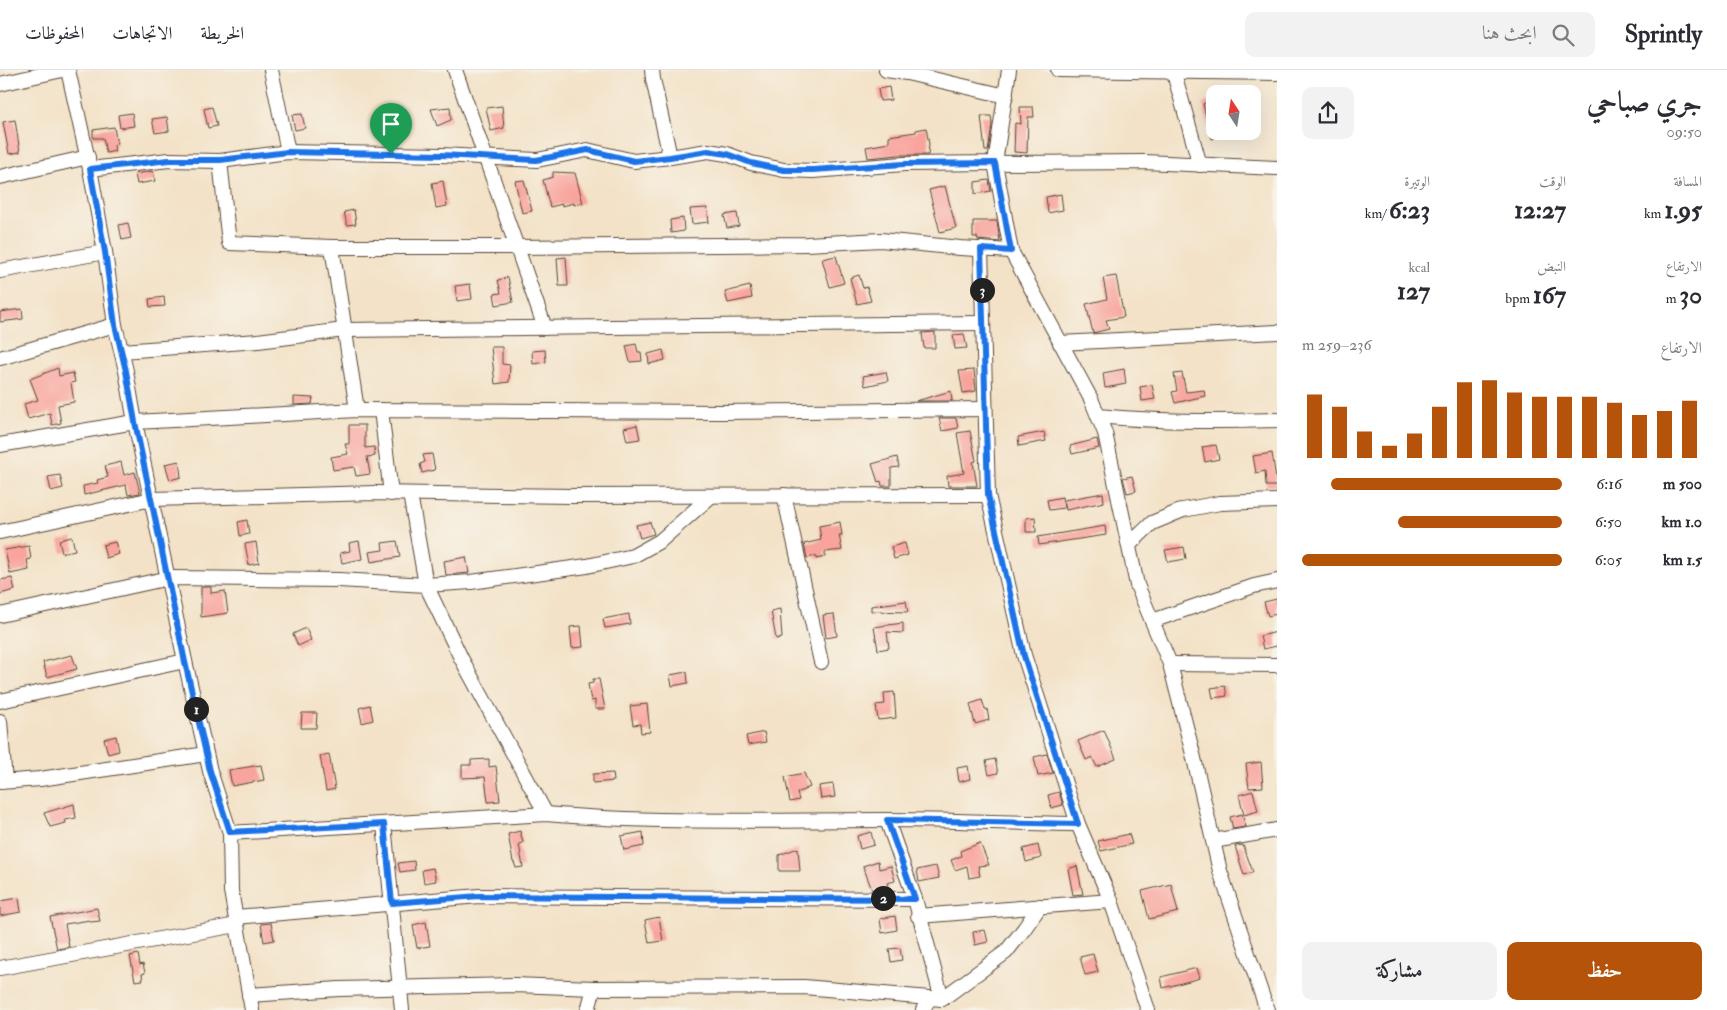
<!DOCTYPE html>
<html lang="ar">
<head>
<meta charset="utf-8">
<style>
	:root { --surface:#fff; --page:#f2f2f3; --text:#2b2b33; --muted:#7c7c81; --line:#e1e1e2; --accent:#b45309 }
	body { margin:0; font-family:"IM FELL Double Pica",Amiri,serif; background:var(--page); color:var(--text); direction:rtl; height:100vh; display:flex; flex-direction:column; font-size:19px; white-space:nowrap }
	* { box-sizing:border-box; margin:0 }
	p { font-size:16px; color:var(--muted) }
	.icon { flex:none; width:28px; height:28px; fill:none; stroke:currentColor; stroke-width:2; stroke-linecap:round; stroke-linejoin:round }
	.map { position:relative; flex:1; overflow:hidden; direction:ltr }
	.drawer { display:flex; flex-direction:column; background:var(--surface); width:450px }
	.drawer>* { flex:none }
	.needle { width:32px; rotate:348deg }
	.buttons { position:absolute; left:1206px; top:15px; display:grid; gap:10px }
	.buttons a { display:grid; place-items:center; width:55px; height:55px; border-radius:10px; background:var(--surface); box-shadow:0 5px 20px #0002; font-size:25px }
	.pin { position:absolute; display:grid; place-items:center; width:42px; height:42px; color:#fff; margin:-51px -21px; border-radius:50% 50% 50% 0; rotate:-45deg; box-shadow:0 0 5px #0007 }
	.pin .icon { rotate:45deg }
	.km { position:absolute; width:25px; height:25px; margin:-12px; border-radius:50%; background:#222; color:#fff; font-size:14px; line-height:25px; text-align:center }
	.round { display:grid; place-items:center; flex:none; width:52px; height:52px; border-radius:10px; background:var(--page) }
	.headline { display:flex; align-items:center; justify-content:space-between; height:85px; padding:0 25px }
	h1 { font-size:28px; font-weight:700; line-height:38px }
	.stats { display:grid; grid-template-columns:repeat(3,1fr); gap:8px; height:85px; padding:5px 25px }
	.stats div { display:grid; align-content:center }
	.stats b { font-size:25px; font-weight:700 }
	.stats small { font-size:14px; font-weight:400 }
	.stats p { font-size:14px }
	.chart { height:140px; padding:10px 25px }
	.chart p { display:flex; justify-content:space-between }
	.chart svg { width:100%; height:90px; margin-top:5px; stroke:var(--accent); stroke-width:6 }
	.button { display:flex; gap:10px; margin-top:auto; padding:10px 25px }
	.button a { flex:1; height:58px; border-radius:10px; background:var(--accent); color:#fff; font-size:20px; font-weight:700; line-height:58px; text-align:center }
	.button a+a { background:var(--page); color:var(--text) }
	ul { padding:0 25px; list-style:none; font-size:16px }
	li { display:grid; grid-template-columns:80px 60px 1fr; align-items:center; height:38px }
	li i { height:12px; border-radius:6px; background:var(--accent) }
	header { display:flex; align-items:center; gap:30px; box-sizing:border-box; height:70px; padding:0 25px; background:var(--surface); border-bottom:1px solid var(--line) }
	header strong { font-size:24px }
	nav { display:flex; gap:28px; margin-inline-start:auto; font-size:18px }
	.search { width:350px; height:45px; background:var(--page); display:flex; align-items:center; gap:12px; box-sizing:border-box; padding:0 18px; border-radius:10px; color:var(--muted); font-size:19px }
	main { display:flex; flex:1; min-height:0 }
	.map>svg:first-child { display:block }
	.building { fill:#f8a49d }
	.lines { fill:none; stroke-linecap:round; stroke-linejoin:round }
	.minor-casing { stroke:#574637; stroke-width:16 }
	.minor { stroke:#fff; stroke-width:14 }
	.route-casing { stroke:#fff; stroke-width:10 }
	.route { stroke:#1a73e8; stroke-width:6 }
</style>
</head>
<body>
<header>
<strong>Sprintly</strong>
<div class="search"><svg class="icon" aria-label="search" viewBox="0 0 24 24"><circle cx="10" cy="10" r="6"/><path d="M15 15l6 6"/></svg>ابحث هنا</div>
<nav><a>الخريطة</a><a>الاتجاهات</a><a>المحفوظات</a></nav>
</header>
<main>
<section class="drawer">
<div class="headline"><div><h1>جري صباحي</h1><p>09:50</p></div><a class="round"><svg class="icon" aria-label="share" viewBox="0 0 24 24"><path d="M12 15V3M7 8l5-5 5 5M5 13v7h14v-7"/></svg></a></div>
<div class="stats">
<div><p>المسافة</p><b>1.95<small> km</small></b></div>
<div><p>الوقت</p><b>12:27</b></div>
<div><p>الوتيرة</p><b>6:23<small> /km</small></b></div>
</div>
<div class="stats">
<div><p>الارتفاع</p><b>30<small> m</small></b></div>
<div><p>النبض</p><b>167<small> bpm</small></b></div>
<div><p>kcal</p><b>127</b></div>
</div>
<div class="chart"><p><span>الارتفاع</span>236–259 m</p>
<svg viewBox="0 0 160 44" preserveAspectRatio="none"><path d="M5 44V13M15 44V19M25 44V31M35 44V38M45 44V32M55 44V19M65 44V7M75 44V6M85 44V12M95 44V14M105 44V14M115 44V14M125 44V17M135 44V23M145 44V21M155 44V16"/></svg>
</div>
<ul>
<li><b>500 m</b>6:16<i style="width:89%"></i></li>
<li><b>1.0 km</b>6:50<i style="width:63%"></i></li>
<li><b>1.5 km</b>6:05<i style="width:100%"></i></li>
</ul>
<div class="button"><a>حفظ</a><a>مشاركة</a></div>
</section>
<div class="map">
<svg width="1277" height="940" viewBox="0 0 1277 940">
	<rect width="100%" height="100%" fill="#f7f3e8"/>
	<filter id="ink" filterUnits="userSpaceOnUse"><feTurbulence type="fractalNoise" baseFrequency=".02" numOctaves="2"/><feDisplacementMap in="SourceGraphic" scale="10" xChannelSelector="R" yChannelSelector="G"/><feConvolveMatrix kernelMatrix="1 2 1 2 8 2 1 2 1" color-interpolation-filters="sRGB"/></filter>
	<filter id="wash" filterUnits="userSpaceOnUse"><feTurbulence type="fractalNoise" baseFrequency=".0096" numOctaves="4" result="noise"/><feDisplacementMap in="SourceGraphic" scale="20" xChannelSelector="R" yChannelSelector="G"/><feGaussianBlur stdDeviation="1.12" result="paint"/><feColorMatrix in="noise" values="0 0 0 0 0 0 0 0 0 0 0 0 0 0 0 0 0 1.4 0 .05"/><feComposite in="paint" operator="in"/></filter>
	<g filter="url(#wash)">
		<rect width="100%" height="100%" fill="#f3e2c7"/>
		<g id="blocks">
			<g class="building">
				<path d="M889,17L891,30L880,31L878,19Z"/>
				<path d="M1215,29V68L1212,69L1203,34Z"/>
				<path d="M502,36L504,58L491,61L486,38Z"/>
				<path d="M212,37L217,56L208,58L204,39Z"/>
				<path d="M450,37L451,50L437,56L431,39Z"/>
				<path d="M1020,37H1033L1034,47H1028L1027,83L1014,82L1015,53L1021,54Z"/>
				<path d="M132,43L134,56L120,58L118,45Z"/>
				<path d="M302,44L305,58L295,60L292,45Z"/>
				<path d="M981,46H991L992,55L988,81H985Z"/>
				<path d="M167,47L169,61L155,63L152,49Z"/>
				<path d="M15,50L20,82L9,84L3,52Z"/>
				<path d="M114,57L117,74L114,75L115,81L106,83L103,68H93V60Z"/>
				<path d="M926,58L929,74L928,85H899L868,88L866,77L889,73V66L916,62V60Z"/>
				<path d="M153,101L155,111L137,114L135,104Z"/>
				<path d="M553,102L575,103L583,133L574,135V133L562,136V134L550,137L543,110L553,107Z"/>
				<path d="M524,110L532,141L522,143L515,111Z"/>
				<path d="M989,110L991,121L975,124V112Z"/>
				<path d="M443,111L447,136L436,138L432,113Z"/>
				<path d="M945,116L956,158L940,162L929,120Z"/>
				<path d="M1061,124L1063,140L1048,143L1046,127Z"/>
				<path d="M707,138L709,152L692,154L690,139Z"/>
				<path d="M354,140L356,154L347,155L344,142Z"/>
				<path d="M737,143L739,156L727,158L724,145Z"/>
				<path d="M683,148L684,161L671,163L670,150Z"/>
				<path d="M973,151H997L1000,172L978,170L977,167H973Z"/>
				<path d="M128,153L131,168L122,170L119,155Z"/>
				<path d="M836,186L844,213L830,217L822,189Z"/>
				<path d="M566,187L568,216H559L557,188Z"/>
				<path d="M859,205L863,218L867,217L871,231L857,234L850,208Z"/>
				<path d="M1116,206L1124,247L1106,250L1109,259L1093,263L1086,234L1107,229L1103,208Z"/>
				<path d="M508,207L513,232L496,235L494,224L501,223L498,210Z"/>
				<path d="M470,214L472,229L457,231L455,216Z"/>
				<path d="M750,216L752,228L728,233L725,222Z"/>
				<path d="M164,227L165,236L150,237L149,229Z"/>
				<path d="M22,239L23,249L0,252V242Z"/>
				<path d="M935,262V278H924L922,263Z"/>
				<path d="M964,264L967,278L955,279L953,265Z"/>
				<path d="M636,274L638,282H641L642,291L630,292L626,276Z"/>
				<path d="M491,277H502V294L510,295L509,312L495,314Z"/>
				<path d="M545,280L546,292L533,294L532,281Z"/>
				<path d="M663,280L665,290L649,294L648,284Z"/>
				<path d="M58,298L59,306L73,303L75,312L71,313L74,332L58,335L61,353L52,355L50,343L28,349L24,334L38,330L30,309Z"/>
				<path d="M1124,299L1126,314L1105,318L1103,303Z"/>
				<path d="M974,300L976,321L963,323L959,301Z"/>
				<path d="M886,302L888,311L865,316L863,306Z"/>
				<path d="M1182,303L1186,322L1204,320L1205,326L1175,333L1172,322L1177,321L1174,304Z"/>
				<path d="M1152,315L1155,329L1142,331L1140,317Z"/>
				<path d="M951,321L952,331H916Z"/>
				<path d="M294,327L313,328L312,334L294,335Z"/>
				<path d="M939,348H956L958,358L942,361Z"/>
				<path d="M349,355H365V378L374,377L375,386L367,387L370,404L356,406L354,397L333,400L331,387L348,384L345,374H349Z"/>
				<path d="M637,355L640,369L627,371L624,358Z"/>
				<path d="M970,361L976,391L973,392L977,416H948L947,406L964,403L957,363Z"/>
				<path d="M1044,362L1046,371L1019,376L1018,367Z"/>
				<path d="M1097,369L1099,378L1072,384L1070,376Z"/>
				<path d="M1216,375L1219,389L1205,392L1202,377Z"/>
				<path d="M1272,383L1277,416H1266L1265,401L1256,403L1253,386Z"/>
				<path d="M432,384L435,400L422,403L420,394L425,392L423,385Z"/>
				<path d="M897,387L899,397L891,398V416H882L881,411L878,412L872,394Z"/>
				<path d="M179,391L181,407L170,410L165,394Z"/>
				<path d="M121,392L124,405L135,402L140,423L128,425L126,415L84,425L83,416L98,413L97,410L108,407L105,396Z"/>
				<path d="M60,405L63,418L51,421L48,407Z"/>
				<path d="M1132,406L1136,421L1127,423L1123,408Z"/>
				<path d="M1103,423L1104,432L1066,440L1064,430Z"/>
				<path d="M1062,427L1064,438L1049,440L1047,430Z"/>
				<path d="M1035,447L1036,462H1026V448Z"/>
				<path d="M247,450L249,464L240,466L238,452Z"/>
				<path d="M650,452L654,464L640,468L636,455Z"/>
				<path d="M840,452L842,465H839L842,480L825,482V487L816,489V486L807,488L804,474L821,470L819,456Z"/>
				<path d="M1105,456L1106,465L1039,475L1038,467Z"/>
				<path d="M72,467L75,480L62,483L59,470Z"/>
				<path d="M359,471L362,489L342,493L340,483L350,481L349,473Z"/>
				<path d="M397,471L400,487L371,492L369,482L383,480L382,473Z"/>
				<path d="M115,472L119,484L106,488L103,475Z"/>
				<path d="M256,472L259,493L249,495L245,474Z"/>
				<path d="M905,473L908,485L894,489L891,477Z"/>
				<path d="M29,476L31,489L27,490L29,500L10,504L5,480Z"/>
				<path d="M1184,477L1186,489L1168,492L1165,480Z"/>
				<path d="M466,487L469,503L446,505L444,491Z"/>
				<path d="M12,508L15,520L0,524V510Z"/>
				<path d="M201,517H211V523L225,521L228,543L201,547Z"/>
				<path d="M1277,529V544L1268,546L1264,532Z"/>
				<path d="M906,531L908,542L871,541V536Z"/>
				<path d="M780,539L782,568L776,569L771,541Z"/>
				<path d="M629,544L630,554L605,558L603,549Z"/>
				<path d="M834,544L837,566L826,568L823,545Z"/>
				<path d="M903,553V563L887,562L889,578L878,580L874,557Z"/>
				<path d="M581,556L583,577L572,578L570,557Z"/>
				<path d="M306,558L311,570L298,576L293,564Z"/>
				<path d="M1277,562V576L1263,579L1260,566Z"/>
				<path d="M72,585L77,599L47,607L43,592Z"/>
				<path d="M687,602L688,613L672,616L670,605Z"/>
				<path d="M593,609H599L605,639H595V630L591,631L588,614L593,613Z"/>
				<path d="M1225,616L1227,626L1213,628L1211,618Z"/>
				<path d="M894,622L896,648L878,650L876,635L885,634L884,623Z"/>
				<path d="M982,630L985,639H987L989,650L975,654L970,634Z"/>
				<path d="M647,634L650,662L641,663L640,654L633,655L630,636Z"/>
				<path d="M370,635L373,650L362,653L359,638Z"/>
				<path d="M302,643H317L316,658H301Z"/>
				<path d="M1104,660L1116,689L1097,697L1092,687L1086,690L1078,671Z"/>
				<path d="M764,662L766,672L748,675L746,666Z"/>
				<path d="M116,666L119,681L108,684L104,669Z"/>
				<path d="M329,684L335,719L326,721L320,686Z"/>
				<path d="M1047,684L1053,703L1038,706L1034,687Z"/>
				<path d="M489,689V697L496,696L500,731L488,732L485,707L462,708V695H471V690Z"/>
				<path d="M995,689L998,703L989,705L986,691Z"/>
				<path d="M1261,692L1263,717L1249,718L1246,694Z"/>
				<path d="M261,695L264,710L232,716L229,700Z"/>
				<path d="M968,696L970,709L959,712L957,698Z"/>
				<path d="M613,703L614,711L593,713V704Z"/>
				<path d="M804,703L810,717L797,723L799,730L790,732L785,707Z"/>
				<path d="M833,714L835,727L821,729L819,716Z"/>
				<path d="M1253,721L1258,741L1244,745L1239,725Z"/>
				<path d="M1059,722L1063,735L1051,738L1048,725Z"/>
				<path d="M74,734L76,748L65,750L66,753L50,757L44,743Z"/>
				<path d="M1242,744L1246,757L1233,759L1230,747Z"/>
				<path d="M520,761L523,773L519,774L523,797L516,798L514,792H513L508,764Z"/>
				<path d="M643,762L644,776L624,780L621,766Z"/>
				<path d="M871,762L874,775L860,779L857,766Z"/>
				<path d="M1129,764L1132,774L1101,781L1098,771Z"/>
				<path d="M980,773L989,795L978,796L980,806L969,808L967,796L955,800L951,790L961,786L960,781Z"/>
				<path d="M1038,775L1041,788L1026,792L1023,779Z"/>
				<path d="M1243,775L1253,802L1244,805L1235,776Z"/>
				<path d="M798,778L800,801H779V785Z"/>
				<path d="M414,791L415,800L400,802L398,793Z"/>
				<path d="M878,791L879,799L891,796L895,811L887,813L889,820H872L863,796Z"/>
				<path d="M936,796L939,808L919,812L917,800Z"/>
				<path d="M1077,796L1083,824L1073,825L1068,799Z"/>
				<path d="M433,798L436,811L424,813L422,800Z"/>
				<path d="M1171,814L1178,842L1149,849L1142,821Z"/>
				<path d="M19,828L21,842L0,846V831Z"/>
				<path d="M97,838L100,851L90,852V850L65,854L69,877L57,879L50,847Z"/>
				<path d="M895,846L897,860L882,863L880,849Z"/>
				<path d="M659,847L663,871L649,873L645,850Z"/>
				<path d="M426,852L430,876L417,878L413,855Z"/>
				<path d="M271,853L274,870L264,872L261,854Z"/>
				<path d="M985,860L988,872L975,875L973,862Z"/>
				<path d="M900,878L902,890L891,892L889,879Z"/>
				<path d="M138,884L140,895L143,894L145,903L142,904L143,910L135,911L130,886Z"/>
				<path d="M1093,884L1098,902L1085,905L1080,887Z"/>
				<path d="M1197,898L1200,908L1163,918L1161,907Z"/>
			</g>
		</g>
	</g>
	<g filter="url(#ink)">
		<use href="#blocks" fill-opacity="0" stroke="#574637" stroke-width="1"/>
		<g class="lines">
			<defs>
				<g id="minor">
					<path d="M68,0L90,99"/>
					<path d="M271,0L288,82"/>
					<path d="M455,0L545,258"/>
					<path d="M652,0L653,9L670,87"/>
					<path d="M886,0L907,3L1006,26"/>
					<path d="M1058,0L1277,3"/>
					<path d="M1173,0L1200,95"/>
					<path d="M0,14L62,0"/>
					<path d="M220,91L229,173L332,177H517L807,174L881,170L960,178L1011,181"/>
					<path d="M0,107L88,87"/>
					<path d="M332,177L357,340"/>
					<path d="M981,179L988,425L1024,585L1078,754L1111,831L1148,940"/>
					<path d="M0,201L105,182"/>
					<path d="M1060,273L1277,262"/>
					<path d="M122,281L258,271L344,260L983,253"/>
					<path d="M0,288L115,255"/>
					<path d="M381,340L391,424"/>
					<path d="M1099,346C1159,352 1217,352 1277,350"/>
					<path d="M0,375L135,352L357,340L722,342L985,339"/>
					<path d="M410,424L426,515L461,588L546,744"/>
					<path d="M784,425L821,592"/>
					<path d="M0,462L152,429L375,423L571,426L988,425"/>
					<path d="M1129,475L1152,453L1183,440L1220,433L1277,431"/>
					<path d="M0,545L169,508L339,510L426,515L471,512L587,496L633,486L660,471L711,426"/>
					<path d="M1152,551L1254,516L1277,511"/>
					<path d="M1170,594L1277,595"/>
					<path d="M0,631L185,591"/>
					<path d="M0,651L5,711"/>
					<path d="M0,712L40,709L206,684"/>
					<path d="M887,750L915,829L942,929"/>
					<path d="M384,754L402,940"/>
					<path d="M230,763L546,744C659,754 772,750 885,750C950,750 1014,753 1078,754"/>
					<path d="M1213,771L1277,760"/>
					<path d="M918,846L1111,831"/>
					<path d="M236,847L479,826L915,829"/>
					<path d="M0,898L237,855"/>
					<path d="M249,925L339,919L514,915L594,918L804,917L929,928"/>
					<path d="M252,940L231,821L230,763L210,701L185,591L135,352L126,301L115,255L105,182L90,99L169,90L220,91L288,82L442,85L537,90L587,80L634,91L670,87L708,81L727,84L751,93L784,100L813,101L904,94L995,93L1009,0"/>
					<path d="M588,940L594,918"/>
					<path d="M923,940L929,928L942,929L1006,882L1024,859L1040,836"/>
					<path d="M1267,940L1220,801L1193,684L1170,594L1137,515L1105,363L1091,329L1011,181L995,93L1144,92L1277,98"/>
				</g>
			</defs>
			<use href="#minor" class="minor-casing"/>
			<use href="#minor" class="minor"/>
		</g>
	</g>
	<g class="lines" filter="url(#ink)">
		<defs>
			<path id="route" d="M588,80L634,91L670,87L708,81L727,84L751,93L784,100H813L904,94L995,93L1011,181L981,179L988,425L1024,586L1078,754L887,750L915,829L479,826L392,833L384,754L230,762L210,701L185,592L135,352L126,301L115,255L105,182L90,99L169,90H220L288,82L442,85L536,90Z"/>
		</defs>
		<use href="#route" class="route-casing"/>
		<use href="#route" class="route"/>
	</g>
</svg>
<div class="buttons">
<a><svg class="needle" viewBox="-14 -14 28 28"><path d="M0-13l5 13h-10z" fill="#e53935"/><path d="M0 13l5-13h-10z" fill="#7c7c81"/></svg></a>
</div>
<div class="pin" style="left:391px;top:84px;background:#1e9e55"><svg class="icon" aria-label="arrive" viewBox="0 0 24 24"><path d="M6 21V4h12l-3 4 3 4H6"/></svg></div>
<b class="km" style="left:196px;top:639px">1</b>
<b class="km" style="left:883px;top:828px">2</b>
<b class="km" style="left:982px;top:220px">3</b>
</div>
</main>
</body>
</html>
